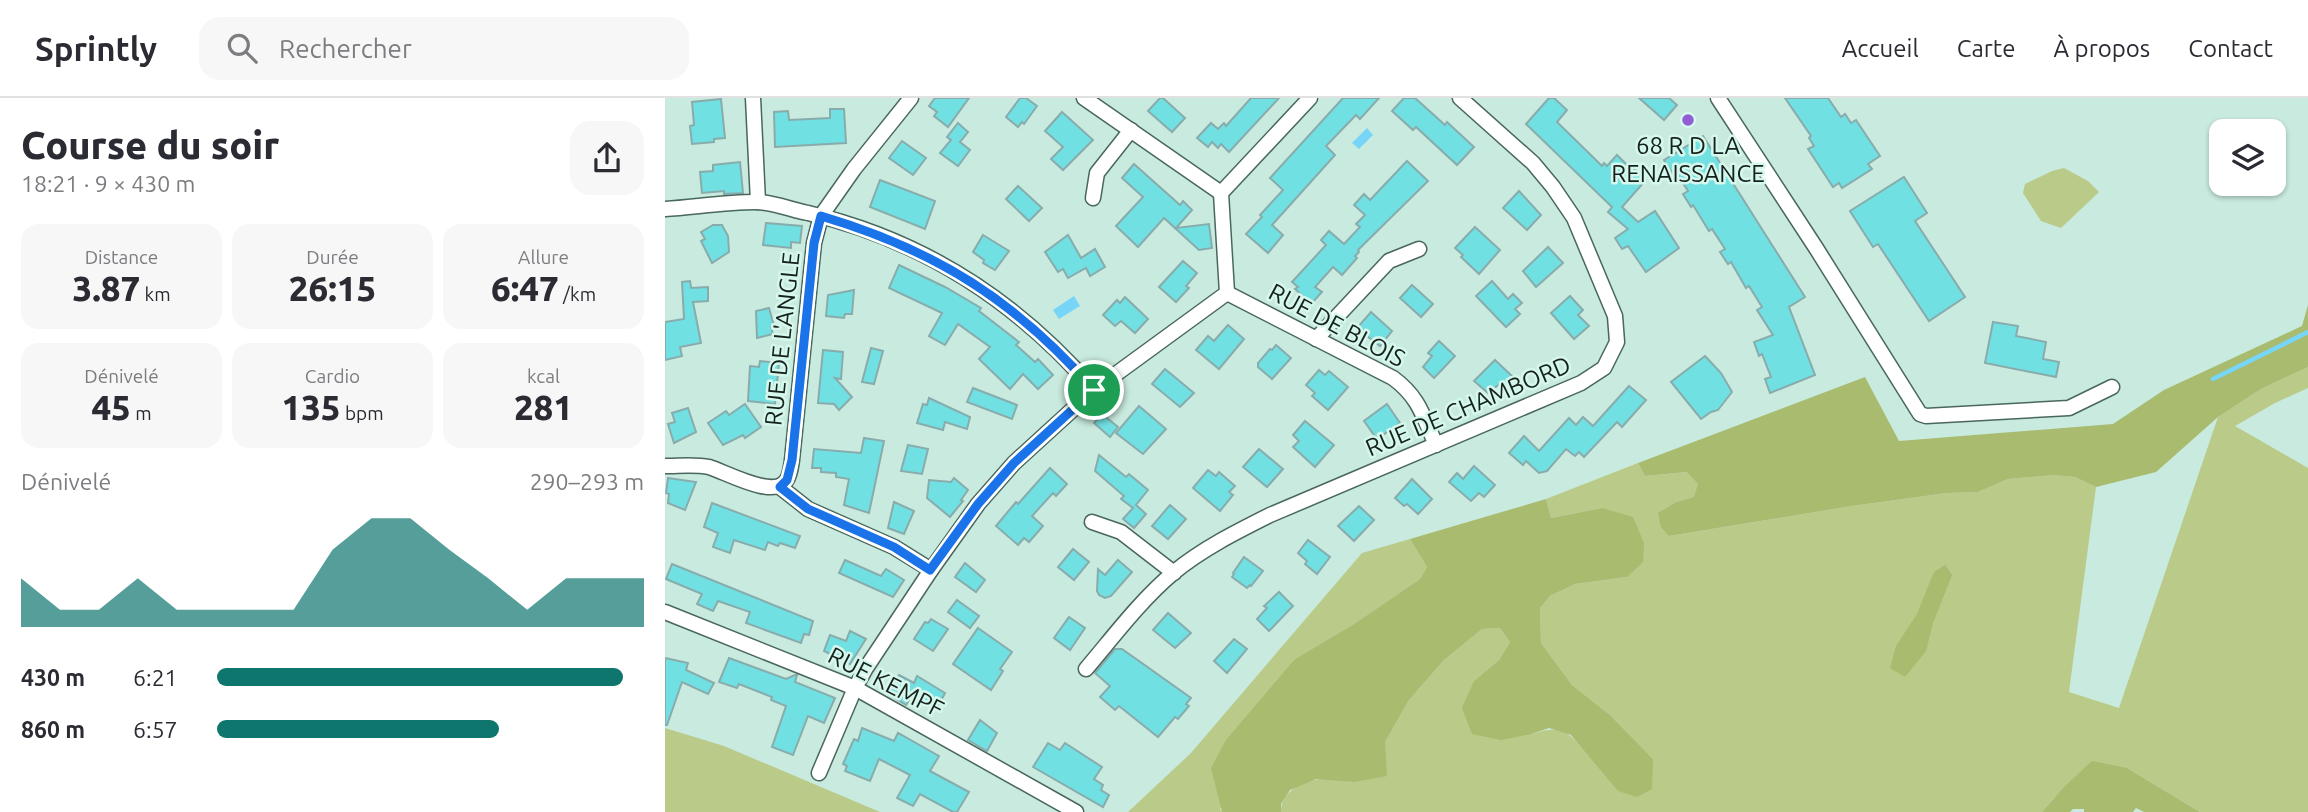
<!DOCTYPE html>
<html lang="fr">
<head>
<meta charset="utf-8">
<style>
	:root { --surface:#fff; --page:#f7f7f7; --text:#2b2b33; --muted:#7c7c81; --line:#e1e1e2; --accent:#0f766e }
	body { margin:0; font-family:Ubuntu,sans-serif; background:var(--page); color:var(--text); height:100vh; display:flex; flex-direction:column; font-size:26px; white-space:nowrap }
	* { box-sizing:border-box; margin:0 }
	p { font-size:23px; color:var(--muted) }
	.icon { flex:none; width:38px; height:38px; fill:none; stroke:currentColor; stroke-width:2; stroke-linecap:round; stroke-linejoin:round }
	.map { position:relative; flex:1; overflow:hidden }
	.details { display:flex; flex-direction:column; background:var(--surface); width:665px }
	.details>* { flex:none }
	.tools { position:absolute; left:1544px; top:21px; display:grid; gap:14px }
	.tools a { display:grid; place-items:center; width:77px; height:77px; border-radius:14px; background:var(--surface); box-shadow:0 2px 5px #0004; font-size:35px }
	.pin { position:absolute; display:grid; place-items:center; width:60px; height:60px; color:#fff; margin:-30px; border:4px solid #fff; border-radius:50%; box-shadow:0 2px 7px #0007 }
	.round { display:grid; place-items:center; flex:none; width:74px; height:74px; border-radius:21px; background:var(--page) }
	.overview { display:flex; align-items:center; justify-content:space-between; height:119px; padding:0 21px }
	h1 { font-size:38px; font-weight:800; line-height:52px }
	.metrics { display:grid; grid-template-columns:repeat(3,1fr); gap:10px; height:119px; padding:7px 21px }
	.metrics div { display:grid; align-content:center; border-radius:18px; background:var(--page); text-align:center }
	.metrics b { font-size:35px; font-weight:800 }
	.metrics small { font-size:19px; font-weight:400 }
	.metrics p { font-size:19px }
	.chart { height:196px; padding:14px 21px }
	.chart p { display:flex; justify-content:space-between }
	.chart svg { width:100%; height:126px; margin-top:7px; fill:var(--accent); opacity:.7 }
	ul { padding:0 21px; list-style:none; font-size:23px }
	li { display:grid; grid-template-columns:112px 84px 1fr; align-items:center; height:52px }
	li i { height:18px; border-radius:9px; background:var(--accent) }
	header { display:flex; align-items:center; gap:42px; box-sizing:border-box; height:98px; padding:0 35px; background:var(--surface); border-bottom:2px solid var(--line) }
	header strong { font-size:33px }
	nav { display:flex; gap:38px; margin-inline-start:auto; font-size:24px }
	.search { width:490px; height:63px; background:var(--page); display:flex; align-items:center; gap:18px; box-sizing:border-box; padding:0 24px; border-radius:21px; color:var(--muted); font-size:26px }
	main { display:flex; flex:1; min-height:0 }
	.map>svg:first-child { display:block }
	.green { fill:#b9ca89 }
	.forest { fill:#a8bb6f }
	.water { fill:#77d6f8 }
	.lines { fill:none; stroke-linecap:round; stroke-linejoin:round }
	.stream { stroke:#77d6f8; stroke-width:4.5 }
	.building { fill:#71e0e3; stroke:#88acac; stroke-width:2 }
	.street-casing { stroke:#49675d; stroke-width:17 }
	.street { stroke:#fff; stroke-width:14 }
	.route-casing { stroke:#fff; stroke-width:14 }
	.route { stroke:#1a73e8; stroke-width:9 }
	.poi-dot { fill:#925dd5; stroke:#d6f7eb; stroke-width:2.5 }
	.labels { text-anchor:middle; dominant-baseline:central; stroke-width:5; stroke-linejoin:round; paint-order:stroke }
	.poi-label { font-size:24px; fill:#15211d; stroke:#d6f7eb }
	.street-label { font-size:24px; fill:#15211d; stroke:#d6f7eb }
</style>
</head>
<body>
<header>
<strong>Sprintly</strong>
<div class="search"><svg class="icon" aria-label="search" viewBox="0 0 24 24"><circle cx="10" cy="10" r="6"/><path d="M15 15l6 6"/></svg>Rechercher</div>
<nav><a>Accueil</a><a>Carte</a><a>À propos</a><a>Contact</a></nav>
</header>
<main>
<section class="details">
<div class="overview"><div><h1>Course du soir</h1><p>18:21 · 9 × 430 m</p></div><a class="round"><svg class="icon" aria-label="share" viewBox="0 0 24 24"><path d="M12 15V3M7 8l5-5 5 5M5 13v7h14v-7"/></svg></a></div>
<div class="metrics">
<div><p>Distance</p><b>3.87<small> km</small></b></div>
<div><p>Durée</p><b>26:15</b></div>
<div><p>Allure</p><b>6:47<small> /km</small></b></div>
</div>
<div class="metrics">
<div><p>Dénivelé</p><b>45<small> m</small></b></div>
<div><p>Cardio</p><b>135<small> bpm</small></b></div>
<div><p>kcal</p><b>281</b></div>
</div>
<div class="chart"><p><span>Dénivelé</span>290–293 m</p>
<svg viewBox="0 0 160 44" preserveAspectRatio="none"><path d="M0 44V27L10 38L20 38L30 27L40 38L50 38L60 38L70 38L80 17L90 6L100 6L110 17L120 27L130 38L140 27L150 27L160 27V44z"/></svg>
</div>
<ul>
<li><b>430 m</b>6:21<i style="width:95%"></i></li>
<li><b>860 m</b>6:57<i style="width:66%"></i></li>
</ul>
</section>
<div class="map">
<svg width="1643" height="714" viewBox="0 0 1643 714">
	<rect width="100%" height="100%" fill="#c9eade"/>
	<g class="green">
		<path d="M1399,70L1423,83L1434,94L1396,130L1376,123L1358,95L1360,86L1387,73Z"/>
		<path d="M1643,269V290L1610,305L1570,328L1643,370V714H1535L1462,670L1398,690L1377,714H616C616,696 633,685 649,682C661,679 677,683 689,684L720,644L744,602L779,562L817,531L835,530L845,544L834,562L809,583L866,636C899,625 905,636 926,660L988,661L945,617L907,587L876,545L875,510L885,498L910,486L962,479L937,410L886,420L881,401L973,365L980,378L1023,374L1033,386L1030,399L1012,404L1004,438L1187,408L1282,395L1313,394L1343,381L1389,377L1410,379L1431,389L1404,594L1454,610L1553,319L1596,291Z"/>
		<path d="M745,441L762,469L755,481L689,526L630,561L555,711L557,714H463L526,655L697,455Z"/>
		<path d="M0,630L59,648L215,714H0Z"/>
	</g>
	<g class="forest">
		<path d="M1643,207V269L1596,291L1553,319L1491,374L1431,389L1410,379L1389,377L1343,381L1313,394L1282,395L1187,408L1004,438L996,429L993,415L1012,404L1029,399L1033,386L1022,374L980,378L973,365L1200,279L1234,343L1448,326L1499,292L1637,228Z"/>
		<path d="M881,401L886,420L937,410L968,419L979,445L978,464L962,479L910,486L885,498L875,510L876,545L907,587L945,617L988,661L987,691L972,699L953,693L906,637L884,630L866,636L836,642L807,636L797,610L809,583L834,562L845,544L835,530L817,531L779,562L744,602L720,644L722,678L689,684L651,681L625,692L616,706V714H557L546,670L561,642L630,561L689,526L755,481L762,469L745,441Z"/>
		<path d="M1280,467L1287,477L1268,525L1261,553L1240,579L1225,570L1231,548L1252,516L1269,474Z"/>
		<path d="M1427,663L1462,670L1535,714H1479L1471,710L1468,714H1419V711H1408L1405,714H1377L1398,690Z"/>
	</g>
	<g class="water">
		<path d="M702,30L708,37L694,51L687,45Z"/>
		<path d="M409,198L415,208L394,221L388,212Z"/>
	</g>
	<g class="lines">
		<path class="stream" d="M1548,281L1643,234"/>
	</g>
	<g class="building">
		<path d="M270,0H304L283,29L269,18L272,14L264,8Z"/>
		<path d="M355,0H361L372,8L359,26L357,24L353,29L341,19Z"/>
		<path d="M495,0H498L520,20L507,34L483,13Z"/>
		<path d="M586,0H614L564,54L556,46L553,50L547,44L543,49L532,40L546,25L553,31L559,25L561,28Z"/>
		<path d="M678,0H714L695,21L691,17L661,48L670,57L607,127L618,137L603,155L581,136L597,119L595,117L618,92L605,80Z"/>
		<path d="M739,0H750L780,27L782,24L809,49L792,67L751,29L748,32L727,13Z"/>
		<path d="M884,0H889L902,12L892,24L937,68L939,65L942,68L952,57L963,68L966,67L980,83L957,109L973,124L990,113L1014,150L981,174L963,148L957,151L950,140L963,131L943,114L947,109L861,26Z"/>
		<path d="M974,0H1004L1012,7L999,22Z"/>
		<path d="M1120,0H1163L1176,19L1180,16L1186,25L1191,22L1215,58L1203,66L1207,71L1177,90L1174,85L1168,89L1143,51L1149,48L1144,40L1146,38Z"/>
		<path d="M56,1L60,40L49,41V44L27,46L25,28L29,27L27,4Z"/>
		<path d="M165,11H179L181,45L110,49L109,14L123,13L124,22L165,20Z"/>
		<path d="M397,14L428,42L398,72L386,61L398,49L380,33Z"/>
		<path d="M293,25L303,34L295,44L305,52L293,68L275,55L286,42L282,39Z"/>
		<path d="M1038,38L1140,199L1124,209L1150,277L1105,295L1100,281L1106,279L1097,256L1094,258L1089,244L1108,237L1092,212L1097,209L1084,188L1081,190L1066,164L1063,166L1055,154L1060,151L1047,131L1044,133L1028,107L1026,109L1018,96L1023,93L1010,73L1007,75L999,62Z"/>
		<path d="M237,43L261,60L248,77L224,60Z"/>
		<path d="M742,63L763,83L693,152L694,154L690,158L692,160L677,177L668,169L650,189L657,194L646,206L630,191L633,189L627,184L661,147L656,142L664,133L679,146L695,129L691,126L700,117L689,107L699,96L705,102Z"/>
		<path d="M75,64L78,95L59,96V93L37,95L35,74L48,73V67Z"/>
		<path d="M469,66L515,107L518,103L527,112L511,130L544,126L547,150L534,152L499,120L473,149L451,128L478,99L457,80Z"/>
		<path d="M1239,79L1262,115L1250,123L1300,199L1264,223L1213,146L1208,149L1185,113Z"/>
		<path d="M215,82L270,103L260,131L205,109Z"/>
		<path d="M353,88L377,110L364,123L341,101Z"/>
		<path d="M854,93L876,117L862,132L838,110Z"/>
		<path d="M101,125L137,128L135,145L126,144V150L98,147Z"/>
		<path d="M48,127H57L63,138L64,154L47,165L36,143L40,141L36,134Z"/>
		<path d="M810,129L835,152L814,176L796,159L798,157L790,150Z"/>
		<path d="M318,137L344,153L330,172L318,165L319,162L308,154Z"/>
		<path d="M403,137L416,160L430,151L440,169L425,178L421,170L403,180L398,171L393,174L380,154Z"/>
		<path d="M883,149L898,165L871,189L858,173Z"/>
		<path d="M518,163L532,175L521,188L524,190L511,204L494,189Z"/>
		<path d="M234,167L280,189L316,210L314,213L354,244L351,247L370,264L373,261L388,277L373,291L358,276L345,291L314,261L325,249L293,226L280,247L264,238L277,215L224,190Z"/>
		<path d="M25,183L26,190L43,189V203L28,204L36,245L15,249L17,258L0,262V224L19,221L17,184Z"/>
		<path d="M827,183L843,201L848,196L857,205L850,211L855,216L841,229L811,198Z"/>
		<path d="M747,187L768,206L756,219L735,200Z"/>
		<path d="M189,192L187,216H180L179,220L161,218L163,197Z"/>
		<path d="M905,198L918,212L913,217L924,228L909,241L886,215Z"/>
		<path d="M460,199L483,221L470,235L456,223L450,228L438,217L452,202L455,205Z"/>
		<path d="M104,210L109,228L106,229L108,236L92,240L91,213Z"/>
		<path d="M706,214L727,233L715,248L692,230Z"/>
		<path d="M1328,224L1353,228L1351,238L1381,244L1378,261L1394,264L1391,279L1320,265Z"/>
		<path d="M563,227L579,241L554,271L531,252L543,238L549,243Z"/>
		<path d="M774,243L790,258L769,280L758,269L767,258L763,255Z"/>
		<path d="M611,247L626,260L607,281L593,269V265L605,251L607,252Z"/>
		<path d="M206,250L218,253L209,286L197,284Z"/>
		<path d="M158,252L178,254L176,281L170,280L187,299L174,312L169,306L153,305Z"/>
		<path d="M1040,258L1056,275L1067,294L1053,312L1046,314L1036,321L1006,284Z"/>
		<path d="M830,262L848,279L840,287L837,284L823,295L809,283Z"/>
		<path d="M95,263L114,265L110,306L83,303L85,268L94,269Z"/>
		<path d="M500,271L529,295L515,309L487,286Z"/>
		<path d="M654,272L660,277L664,273L683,289L663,312L647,298L650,295L641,287Z"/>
		<path d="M964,288L981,302L957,329L952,324L919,359L914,354L910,358L901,351L882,373L874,375L861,363L858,367L844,355L859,338L874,353L904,320L911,327L918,319L928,328Z"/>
		<path d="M308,290L352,307L347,321L302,304Z"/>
		<path d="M264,300L305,319L302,331L280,324L278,332L252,325L258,306L262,307Z"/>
		<path d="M80,306L96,329L80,340L78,337L58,347L43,325L61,313L64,317Z"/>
		<path d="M722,306L735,325L712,341L699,323Z"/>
		<path d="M474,308L501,331L478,356L451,335Z"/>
		<path d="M23,310L31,334L9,345L3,326L10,324L7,315Z"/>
		<path d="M437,316L453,329L445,339L429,325Z"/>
		<path d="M640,323L669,347L650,369L628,349L634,343L628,337Z"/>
		<path d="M199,340L219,343L204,415L179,407L184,381L171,379V375L156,374V370H147L149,351L196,355Z"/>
		<path d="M243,347L263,351L257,376L236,373Z"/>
		<path d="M594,351L618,371L602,389L578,369Z"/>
		<path d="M434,357L461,379L464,376L483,392L471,407L481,416L469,430L458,421L468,410L456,401L459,398L430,373Z"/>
		<path d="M809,368L830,387L819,399L814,395L806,403L784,384L792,375L798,381Z"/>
		<path d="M385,370L402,386L391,398L388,395L367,418L378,428L364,444L359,440L353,447L331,428L351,404L353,406Z"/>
		<path d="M543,372L551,378L554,374L570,388L564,394L568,397L555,413L528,390Z"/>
		<path d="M3,380L31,384L20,412L3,405L4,396L1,395Z"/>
		<path d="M289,380L303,392L296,402L298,403L285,419L262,400L264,382L286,384Z"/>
		<path d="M747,381L767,401L753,416L742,406L739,408L730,400Z"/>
		<path d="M229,404L249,413L239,436L223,430Z"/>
		<path d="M47,405L135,438L130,450L115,445L113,448L103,444L100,452L69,442L65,455L48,449L53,435L39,429Z"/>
		<path d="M505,407L521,421L503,441L487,428Z"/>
		<path d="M694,408L709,422L689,443L673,428Z"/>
		<path d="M643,442L665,459L652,476L640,466L642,463L633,455Z"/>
		<path d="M408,451L424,464L409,482L393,469Z"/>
		<path d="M579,459L598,473L586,488L585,487L582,490L567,479L569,476L568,475Z"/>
		<path d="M180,462L216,478L221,471L239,482L228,499L174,475Z"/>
		<path d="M453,462L467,474L446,498L440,500L434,497L432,493L433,471L440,477Z"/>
		<path d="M300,465L320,482L311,494L290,479Z"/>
		<path d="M7,466L148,523L144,537L139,536L136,545L81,525L85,514L53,503L48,513L32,506L37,496L1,481Z"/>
		<path d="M614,494L628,508L604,533L592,521L602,510L599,508Z"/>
		<path d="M292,502L314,518L305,530L283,514Z"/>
		<path d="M503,515L526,535L510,550L488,532Z"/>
		<path d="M404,519L420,530L405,552L389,540Z"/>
		<path d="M266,521L283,531L268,553L249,541L260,524L263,525Z"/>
		<path d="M313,530L347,554L335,571L338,573L326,592L288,566Z"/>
		<path d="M185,533L201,541L185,566L159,553L165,537L181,543Z"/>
		<path d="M569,541L582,551L562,575L549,563Z"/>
		<path d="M450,551H457L526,600L521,606L524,608L513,621L510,619L493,639L454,608L450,612L435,599L445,588L430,575Z"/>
		<path d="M0,560L23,565L21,572L49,585L43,596L17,584L2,627H0Z"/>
		<path d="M64,560L121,581L130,577H132L130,584L170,600L159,625L143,618L128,657L107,649L121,608L106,602L107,599L74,586L72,590L54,584Z"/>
		<path d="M234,577L249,585L252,578L280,595L273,608L271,606L269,610L247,598L241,607L223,596Z"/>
		<path d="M315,622L332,635L322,653L303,642Z"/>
		<path d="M197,630L229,643L233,635L274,658L265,673L304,694L292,714H288L255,696L248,708L232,700L245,677L214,661L205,683L180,673L182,668L178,666L189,641L193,643Z"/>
		<path d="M383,645L395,652L400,645L437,669L429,681L438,687L436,692L444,697L438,709L368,669Z"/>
	</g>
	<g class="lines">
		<defs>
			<g id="street">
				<path d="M88,0L93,104"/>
				<path d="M419,0L556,95"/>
				<path d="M1053,0L1151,150L1255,316L1261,318L1404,310L1447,289"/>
				<path d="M428,100L432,75L466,32"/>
				<path d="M0,111C30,109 61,104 91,104C108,104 127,112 143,115C259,142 352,203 429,292"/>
				<path d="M562,195L728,280C754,299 758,318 771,347"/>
				<path d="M651,241L724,163L754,151"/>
				<path d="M0,368C14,368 30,366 44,369C61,374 108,401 121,383C125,378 126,369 127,362L149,145L156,118L189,71L246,0"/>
				<path d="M115,389L143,411L229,449L266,472"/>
				<path d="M427,424L456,434L509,475"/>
				<path d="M0,514L190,590L411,714"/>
				<path d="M421,571C449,538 475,503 508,475C537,451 571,434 605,417L916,285L939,270L952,244L950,218L909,120L888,89L868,65L795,0"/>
				<path d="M154,675L190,590L201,570L266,472L313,406L349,365L429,292L562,195L556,95L645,0"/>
			</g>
		</defs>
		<use href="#street" class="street-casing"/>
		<use href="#street" class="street"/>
	</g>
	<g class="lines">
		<defs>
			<path id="route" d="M156,118C271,152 351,203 429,292L349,365L313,406L265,472L229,449L143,411L115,389L122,382L127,362L149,145Z"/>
		</defs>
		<use href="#route" class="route-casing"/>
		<use href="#route" class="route"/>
	</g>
	<circle class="poi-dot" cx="1023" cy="22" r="7"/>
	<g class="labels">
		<g class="poi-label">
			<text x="1023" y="47">68 R D LA<tspan x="1023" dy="28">RENAISSANCE</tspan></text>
		</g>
		<g class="street-label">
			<text transform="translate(672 227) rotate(28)">RUE DE BLOIS</text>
			<text transform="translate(117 241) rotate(-84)">RUE DE L'ANGLE</text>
			<text transform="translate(803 308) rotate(-23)">RUE DE CHAMBORD</text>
			<text transform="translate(221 584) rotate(27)">RUE KEMPF</text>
		</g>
	</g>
</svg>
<div class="tools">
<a><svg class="icon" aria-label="layers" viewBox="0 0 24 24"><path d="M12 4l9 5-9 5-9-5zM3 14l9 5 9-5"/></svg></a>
</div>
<div class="pin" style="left:429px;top:292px;background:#1e9e55"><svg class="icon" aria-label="arrive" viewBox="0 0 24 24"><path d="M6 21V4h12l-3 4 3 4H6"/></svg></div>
</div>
</main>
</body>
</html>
